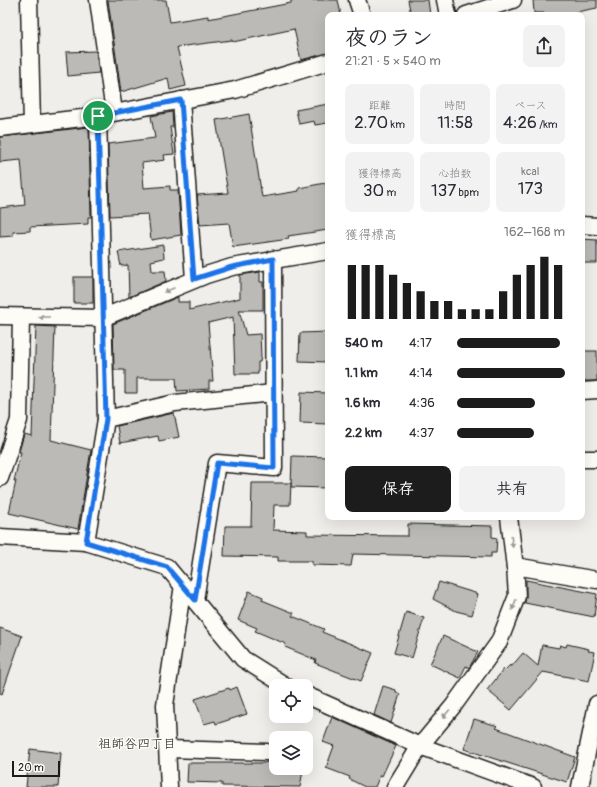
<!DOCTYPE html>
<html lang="ja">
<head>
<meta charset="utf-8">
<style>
	:root { --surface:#fff; --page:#f2f2f3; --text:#2b2b33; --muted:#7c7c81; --accent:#1c1c1c }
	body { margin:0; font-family:Pangolin,"Klee One",sans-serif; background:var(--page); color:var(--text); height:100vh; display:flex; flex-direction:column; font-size:15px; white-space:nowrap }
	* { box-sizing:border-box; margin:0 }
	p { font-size:13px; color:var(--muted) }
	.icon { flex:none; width:22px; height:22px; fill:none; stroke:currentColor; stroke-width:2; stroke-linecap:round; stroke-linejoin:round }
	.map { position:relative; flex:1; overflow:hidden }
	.sheet { position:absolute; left:325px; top:12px; width:260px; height:508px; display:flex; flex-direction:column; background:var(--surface); border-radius:8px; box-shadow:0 4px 16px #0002 }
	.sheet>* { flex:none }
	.buttons { position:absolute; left:269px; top:679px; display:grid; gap:8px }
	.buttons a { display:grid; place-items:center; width:44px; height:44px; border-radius:8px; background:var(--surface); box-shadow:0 4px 16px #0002; font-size:20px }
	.scale { position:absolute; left:12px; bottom:10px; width:48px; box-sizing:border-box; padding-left:4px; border:2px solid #1c1c1c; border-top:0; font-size:11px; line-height:14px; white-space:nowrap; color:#1c1c1c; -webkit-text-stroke:3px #fdfcf7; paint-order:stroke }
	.pin { position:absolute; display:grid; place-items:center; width:34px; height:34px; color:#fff; margin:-17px; border:2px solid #fff; border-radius:50%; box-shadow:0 1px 4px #0007 }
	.round { display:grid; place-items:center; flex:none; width:42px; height:42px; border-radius:8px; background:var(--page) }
	.overview { display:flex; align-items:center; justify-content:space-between; height:68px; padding:0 20px }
	h1 { font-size:22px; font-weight:600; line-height:30px }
	.stats { display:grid; grid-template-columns:repeat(3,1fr); gap:6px; height:68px; padding:4px 20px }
	.stats div { display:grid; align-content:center; border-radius:8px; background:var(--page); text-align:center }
	.stats b { font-size:17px; font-weight:600 }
	.stats small { font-size:11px; font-weight:400 }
	.stats p { font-size:11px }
	.chart { height:112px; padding:8px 20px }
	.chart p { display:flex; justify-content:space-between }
	.chart svg { width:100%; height:72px; margin-top:4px; stroke:var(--accent); stroke-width:6 }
	.cta { display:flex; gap:8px; margin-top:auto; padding:8px 20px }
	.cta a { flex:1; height:46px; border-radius:8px; background:var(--accent); color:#fff; font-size:16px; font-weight:600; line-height:46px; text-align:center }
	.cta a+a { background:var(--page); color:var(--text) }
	ul { padding:0 20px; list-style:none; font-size:13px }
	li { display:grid; grid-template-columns:64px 48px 1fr; align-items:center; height:30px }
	li i { height:10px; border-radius:5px; background:var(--accent) }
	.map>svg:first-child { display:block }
	.building { fill:#bbbab6; stroke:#1c1c1c }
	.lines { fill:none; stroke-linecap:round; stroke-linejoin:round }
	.minor-casing { stroke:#1c1c1c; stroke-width:19 }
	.minor { stroke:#fdfcf7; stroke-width:16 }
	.oneway { fill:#989794 }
	.route-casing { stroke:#fff; stroke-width:8 }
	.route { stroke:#1a73e8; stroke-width:5 }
	.labels { text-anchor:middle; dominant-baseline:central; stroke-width:3; stroke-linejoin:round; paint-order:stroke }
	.neighbourhood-label { font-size:13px; fill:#1c1c1c; stroke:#fdfcf7 }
</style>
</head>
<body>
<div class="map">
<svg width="597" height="787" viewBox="0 0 597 787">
	<rect width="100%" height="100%" fill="#f0eeea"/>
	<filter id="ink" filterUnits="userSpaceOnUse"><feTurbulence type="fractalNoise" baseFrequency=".025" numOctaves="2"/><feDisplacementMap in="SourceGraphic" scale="8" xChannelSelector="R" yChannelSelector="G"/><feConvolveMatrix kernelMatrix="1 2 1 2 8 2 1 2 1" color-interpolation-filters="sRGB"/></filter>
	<g filter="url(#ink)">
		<g class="building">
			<path d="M108,0H166L170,22L208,16V19L291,3V0H338L341,15H328V53L301,60L294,29L233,42L232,40L177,47L186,86L170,90L168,78L121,92Z"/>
			<path d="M408,0H428L430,15H411Z"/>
			<path d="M533,0H597V8L561,15H544V13H534Z"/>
			<path d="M96,51L99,73L68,76L66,52Z"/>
			<path d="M328,104V123L315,125L314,121L299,124L296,110Z"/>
			<path d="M172,112L173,127H170L174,154L164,155L165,160L142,163L144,188L170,186V190H178L181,235L151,240L148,214L110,216L108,144L155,138L151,116Z"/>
			<path d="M249,114L262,197L299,191V188L325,183L326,186H328V230L288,236L289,239L233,247L229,223L200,225L197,195L228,193L216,120Z"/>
			<path d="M89,127L91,217H88V224L30,227V231L13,232V236L0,237V208L25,205L21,160L0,162V137Z"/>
			<path d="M582,239L597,240V263H582Z"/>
			<path d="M163,245L164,258L151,261L152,271H165L166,281L129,297L128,265L121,266L118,252Z"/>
			<path d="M260,272V282H263V310H239L246,335L260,334L261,356L260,362H258V374H235L233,317L208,323L213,381H209V389L177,391L176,378H137V393H125V370H114L113,324L178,297V302H189V310L240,298V275Z"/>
			<rect x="74" y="277" width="19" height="26"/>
			<path d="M36,326L55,327L51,440L91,450L78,529L9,513L16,481H14L21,452H19L24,434L32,436Z"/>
			<path d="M328,332V362L299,361L300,333Z"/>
			<rect x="582" y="351" width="15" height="30"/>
			<path d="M301,392L328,393V424L300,423Z"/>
			<path d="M174,413L179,437L159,441L158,436L120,443L117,426Z"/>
			<path d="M292,456L328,457V488L291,487Z"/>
			<path d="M252,483H291L290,505H274L273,530L307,531V535L408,536V524L492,526V537L497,538L496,553H491V557L353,554L351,566L312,565V561H278V557L224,556L225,526H251Z"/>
			<path d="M526,580L597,594L594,617L525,603L526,595Z"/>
			<path d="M439,582L478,594L472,615L456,611L433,599Z"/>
			<path d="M249,591L263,597L262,600L294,613L292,616L324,629L322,632L373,653L361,681L315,663L316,660L285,647L286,644L255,631L257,628L238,620Z"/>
			<path d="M406,612L424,618L412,658L394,653Z"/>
			<path d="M0,628L22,636L2,694L0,693Z"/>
			<path d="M443,636L478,652L469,668L466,666L460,678L430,664Z"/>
			<path d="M567,644L589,649L588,651L595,652L589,681L543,672L511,710L487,690L504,669L505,670L510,665L511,667L523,653L538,666L542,645L559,648L560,645L566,647Z"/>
			<path d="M383,686L396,690V692L400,694L391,723L374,715Z"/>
			<path d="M237,687L247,714L216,724L215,721L204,724L195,699L229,688L230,690Z"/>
			<path d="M332,717L396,746L382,776L380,775L375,787H365L349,779L350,777L326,768L334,746L323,742Z"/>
			<path d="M474,719L498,726L496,728L575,757L567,782L464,749Z"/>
			<path d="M30,749L61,753L58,787H26Z"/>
			<path d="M276,754V768H289L303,771L300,787L222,786V783L187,782L188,763H264L272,760Z"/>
		</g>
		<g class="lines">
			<defs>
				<g id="minor">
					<path d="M29,0L32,124"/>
					<path d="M98,0L114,112"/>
					<path d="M357,0L362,15"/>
					<path d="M445,0L448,15"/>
					<path d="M466,15L513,0"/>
					<path d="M181,100L194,279"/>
					<path d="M0,128L98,116L235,90L328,62"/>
					<path d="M582,225L597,226"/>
					<path d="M0,316L102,318L206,275L232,267L328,251"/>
					<path d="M582,391L597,390"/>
					<path d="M106,419L175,403L273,393"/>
					<path d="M582,459H597"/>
					<path d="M0,478L19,420L21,317"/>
					<path d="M509,517L515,568"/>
					<path d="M0,537L86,542L167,567L243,659L286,686"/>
					<path d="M86,542L106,419L98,116"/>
					<path d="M195,600L217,463L274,468L273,259"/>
					<path d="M306,695L420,746L533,787"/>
					<path d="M168,749L267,752"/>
					<path d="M169,787L165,705L183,585"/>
					<path d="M395,787L420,746L454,705L499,642L517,596L515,566L597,580"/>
					<path d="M580,787L597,704"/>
				</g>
			</defs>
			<use href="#minor" class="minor-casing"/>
			<use href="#minor" class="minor"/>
		</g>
		<defs><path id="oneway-solid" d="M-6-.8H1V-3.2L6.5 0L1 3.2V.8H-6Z"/></defs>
		<g class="oneway">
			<use href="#oneway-solid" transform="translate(169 290) rotate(158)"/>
			<use href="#oneway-solid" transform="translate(44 317) rotate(-180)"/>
			<use href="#oneway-solid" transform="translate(512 542) rotate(82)"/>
			<use href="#oneway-solid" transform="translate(514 605) rotate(111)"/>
			<use href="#oneway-solid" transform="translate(446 714) rotate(130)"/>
		</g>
	</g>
	<g class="lines" filter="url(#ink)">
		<defs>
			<path id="route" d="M181,100L194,279L232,267L273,259L274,468L217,463L195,600L167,567L86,542L106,419L98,116Z"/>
		</defs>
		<use href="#route" class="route-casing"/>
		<use href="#route" class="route"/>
	</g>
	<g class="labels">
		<g class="neighbourhood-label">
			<text x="137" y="744">祖師谷四丁目</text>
		</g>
	</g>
</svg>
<div class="buttons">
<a><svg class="icon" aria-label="locate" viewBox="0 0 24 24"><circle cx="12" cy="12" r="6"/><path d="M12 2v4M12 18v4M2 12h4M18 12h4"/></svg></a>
<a><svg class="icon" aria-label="layers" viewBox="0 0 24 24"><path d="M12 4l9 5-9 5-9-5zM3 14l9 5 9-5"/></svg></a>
</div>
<div class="scale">20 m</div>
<div class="pin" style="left:98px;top:116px;background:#1e9e55"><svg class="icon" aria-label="arrive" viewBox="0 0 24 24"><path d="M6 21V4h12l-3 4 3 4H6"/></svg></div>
<section class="sheet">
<div class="overview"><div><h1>夜のラン</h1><p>21:21 · 5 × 540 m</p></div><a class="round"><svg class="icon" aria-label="share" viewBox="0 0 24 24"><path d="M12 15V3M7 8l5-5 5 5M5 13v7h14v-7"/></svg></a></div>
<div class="stats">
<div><p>距離</p><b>2.70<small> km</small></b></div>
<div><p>時間</p><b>11:58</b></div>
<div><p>ペース</p><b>4:26<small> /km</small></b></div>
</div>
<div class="stats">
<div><p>獲得標高</p><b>30<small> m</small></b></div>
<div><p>心拍数</p><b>137<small> bpm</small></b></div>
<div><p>kcal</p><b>173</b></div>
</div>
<div class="chart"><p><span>獲得標高</span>162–168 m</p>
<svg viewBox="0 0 160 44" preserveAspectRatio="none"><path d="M5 44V11M15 44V11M25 44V11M35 44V17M45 44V22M55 44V27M65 44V33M75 44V33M85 44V38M95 44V38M105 44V38M115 44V27M125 44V17M135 44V11M145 44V6M155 44V11"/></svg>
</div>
<ul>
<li><b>540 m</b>4:17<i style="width:95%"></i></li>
<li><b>1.1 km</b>4:14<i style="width:100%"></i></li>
<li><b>1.6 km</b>4:36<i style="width:72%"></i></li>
<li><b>2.2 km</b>4:37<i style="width:71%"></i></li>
</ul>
<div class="cta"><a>保存</a><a>共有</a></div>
</section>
</div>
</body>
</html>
